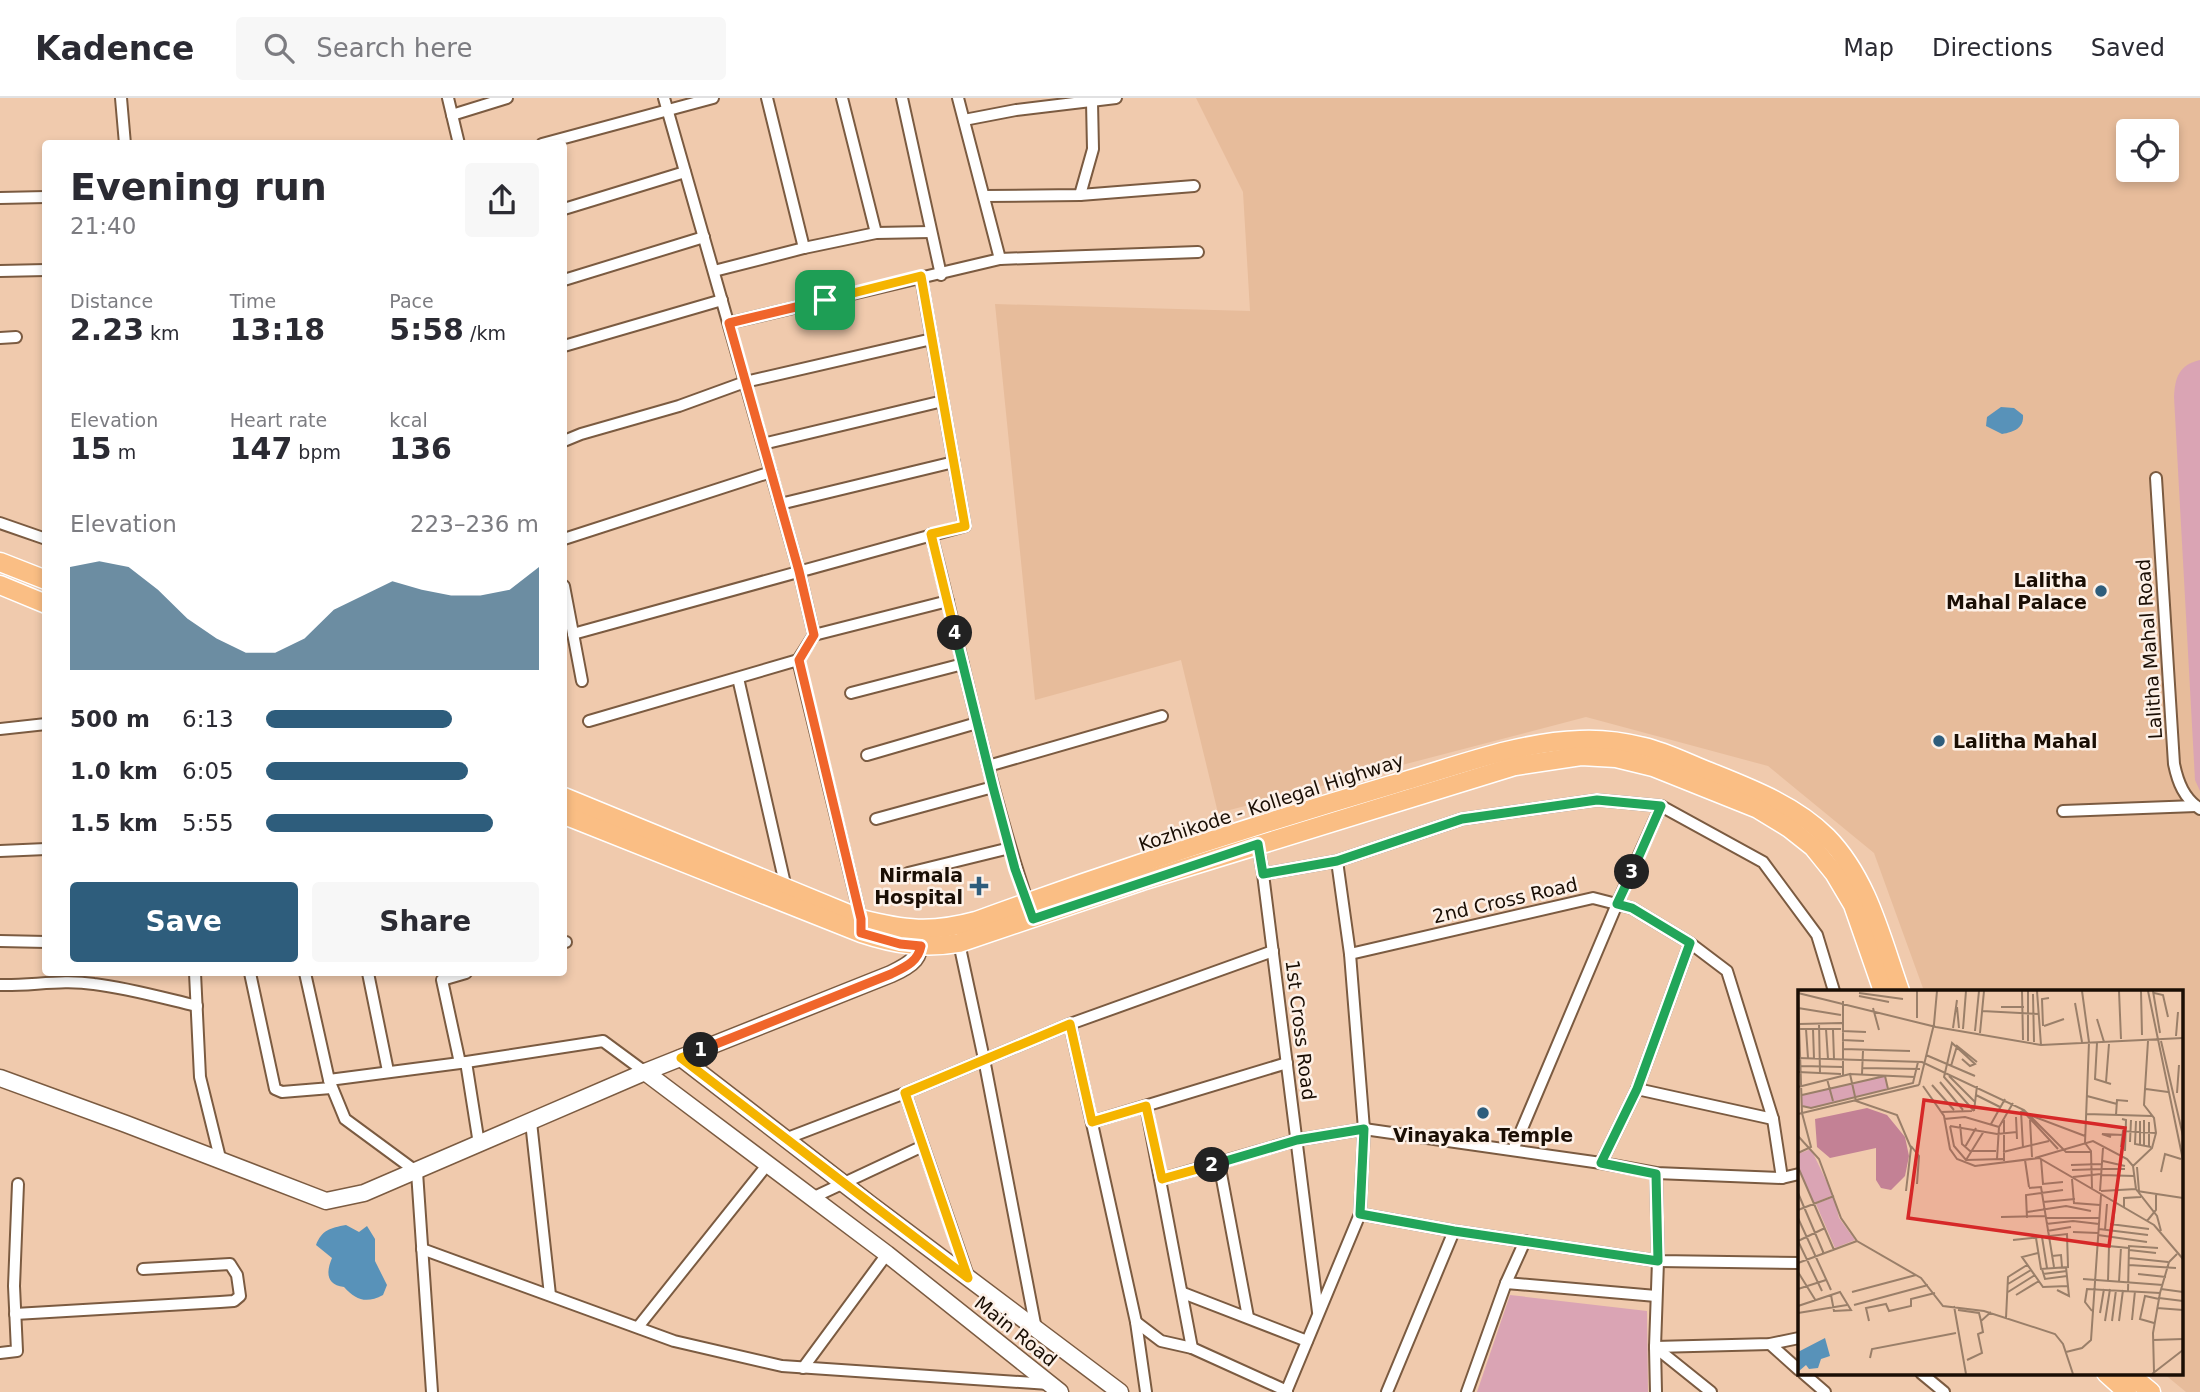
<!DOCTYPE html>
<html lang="en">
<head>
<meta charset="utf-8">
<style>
	:root { --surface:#fff; --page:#f7f7f7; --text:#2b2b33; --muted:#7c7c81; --line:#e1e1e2; --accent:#2e5d7c }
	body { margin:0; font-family:"DejaVu Sans",sans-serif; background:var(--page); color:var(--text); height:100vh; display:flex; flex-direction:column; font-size:26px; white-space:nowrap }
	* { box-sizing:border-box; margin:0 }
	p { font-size:23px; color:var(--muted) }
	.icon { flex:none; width:38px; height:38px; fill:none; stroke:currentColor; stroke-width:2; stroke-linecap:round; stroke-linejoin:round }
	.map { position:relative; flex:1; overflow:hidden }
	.sheet { position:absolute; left:42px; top:42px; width:525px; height:836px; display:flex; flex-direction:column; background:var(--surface); border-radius:7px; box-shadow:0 4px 10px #0003 }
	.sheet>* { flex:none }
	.buttons { position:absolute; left:2116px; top:21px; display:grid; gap:14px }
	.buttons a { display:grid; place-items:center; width:63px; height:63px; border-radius:7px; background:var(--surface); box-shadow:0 4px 10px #0003; font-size:35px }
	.pin { position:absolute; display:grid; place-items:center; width:60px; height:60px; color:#fff; margin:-30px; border-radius:14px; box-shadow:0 4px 10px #0006 }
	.km { position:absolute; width:35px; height:35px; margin:-18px; border-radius:50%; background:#222; color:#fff; font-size:19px; line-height:35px; text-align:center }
	.round { display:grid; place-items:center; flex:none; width:74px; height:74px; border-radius:7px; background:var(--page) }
	.headline { display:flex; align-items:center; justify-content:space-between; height:119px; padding:0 28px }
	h1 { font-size:38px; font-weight:800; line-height:52px }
	.stats { display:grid; grid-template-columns:repeat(3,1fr); gap:10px; height:119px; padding:7px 28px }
	.stats div { display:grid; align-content:center }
	.stats b { font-size:30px; font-weight:800 }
	.stats small { font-size:19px; font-weight:400 }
	.stats p { font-size:19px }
	.chart { height:196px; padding:14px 28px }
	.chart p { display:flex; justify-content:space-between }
	.chart svg { width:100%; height:126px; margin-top:7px; fill:var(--accent); opacity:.7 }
	.cta { display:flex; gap:14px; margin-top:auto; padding:14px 28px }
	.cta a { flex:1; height:80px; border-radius:7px; background:var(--accent); color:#fff; font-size:28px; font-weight:800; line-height:80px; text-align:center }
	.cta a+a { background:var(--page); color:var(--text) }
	ul { padding:0 28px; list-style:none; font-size:23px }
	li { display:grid; grid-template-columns:112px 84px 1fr; align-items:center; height:52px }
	li i { height:18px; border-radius:9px; background:var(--accent) }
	header { display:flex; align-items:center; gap:42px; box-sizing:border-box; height:98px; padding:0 35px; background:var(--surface); border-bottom:2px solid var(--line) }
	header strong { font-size:33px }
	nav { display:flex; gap:38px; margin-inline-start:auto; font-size:24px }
	.search { width:490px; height:63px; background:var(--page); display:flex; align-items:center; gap:18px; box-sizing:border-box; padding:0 24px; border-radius:7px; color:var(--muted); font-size:26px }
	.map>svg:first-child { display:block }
	.built { fill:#e7bc9b; fill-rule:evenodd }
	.green { fill:#daa4b4 }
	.water { fill:#5892b9 }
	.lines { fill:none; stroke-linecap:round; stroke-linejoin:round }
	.street-casing { stroke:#7b5b41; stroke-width:14 }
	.secondary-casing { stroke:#7b5b41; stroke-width:19 }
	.primary-casing { stroke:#fff; stroke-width:21 }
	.street { stroke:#fff; stroke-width:10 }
	.secondary { stroke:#fff; stroke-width:16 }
	.primary { stroke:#fabe84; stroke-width:18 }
	.split-1-casing { stroke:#fff; stroke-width:14 }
	.split-2-casing { stroke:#fff; stroke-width:14 }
	.split-3-casing { stroke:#fff; stroke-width:14 }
	.split-4-casing { stroke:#fff; stroke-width:14 }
	.split-5-casing { stroke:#fff; stroke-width:14 }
	.split-1 { stroke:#f0652b; stroke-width:9 }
	.split-2 { stroke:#f5b400; stroke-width:9 }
	.split-3 { stroke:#22a559; stroke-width:9 }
	.split-4 { stroke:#22a559; stroke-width:9 }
	.split-5 { stroke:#f5b400; stroke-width:9 }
	.poi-dot { fill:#2e5d7c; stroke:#fdf1e8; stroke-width:2.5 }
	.labels { text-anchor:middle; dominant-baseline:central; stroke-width:5; stroke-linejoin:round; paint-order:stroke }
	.poi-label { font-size:19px; font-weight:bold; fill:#1a0e04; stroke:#fdf1e8; text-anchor:end }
	.street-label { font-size:19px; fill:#1a0e04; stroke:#fdf1e8 }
	.inset-road { fill:none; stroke:#9a7f69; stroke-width:2 }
	.view { fill:#d62828; fill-opacity:0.15; stroke:#d62828; stroke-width:3.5 }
	.inset-edge { fill:none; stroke:#1a0e04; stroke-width:3.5 }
</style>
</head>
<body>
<header>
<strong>Kadence</strong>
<div class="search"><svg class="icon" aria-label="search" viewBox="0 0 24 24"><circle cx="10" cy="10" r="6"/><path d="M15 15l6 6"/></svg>Search here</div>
<nav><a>Map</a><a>Directions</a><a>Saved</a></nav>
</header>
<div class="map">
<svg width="2200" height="1294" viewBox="0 0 2200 1294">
	<rect width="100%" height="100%" fill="#f0caad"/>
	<path class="built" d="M1196,0H2200V1294H2186L2163,1275H2181V893H1924L1874,755L1768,668L1586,619L1218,715L1181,562L1035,602L995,206L1250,213L1243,94ZM2128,33H2166V72H2128Z"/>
	<g class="green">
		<path d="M2200,262V693L2195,682L2174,299C2175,279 2179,267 2200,262Z"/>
		<path d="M1510,1197L1647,1213L1648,1294H1477Z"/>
	</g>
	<g class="water">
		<path d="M2001,309L2014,310L2023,317C2024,330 2014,334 2002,336L1986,328L1987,319Z"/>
		<path d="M346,1127L359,1134L367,1128L375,1141V1163L387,1187L383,1197C366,1206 356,1202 344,1189C326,1187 326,1174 332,1160L316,1147C322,1132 330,1130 346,1127Z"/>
	</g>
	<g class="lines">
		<defs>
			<g id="street">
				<path d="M121,0L125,46"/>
				<path d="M448,0L459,46"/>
				<path d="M664,0L799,473L814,537L948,503"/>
				<path d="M767,0L804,150"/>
				<path d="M842,0L876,135"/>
				<path d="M902,0L941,177"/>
				<path d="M958,0L1000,161"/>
				<path d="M452,17L507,0"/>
				<path d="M964,22L1016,12L1116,0"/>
				<path d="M542,46L713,0"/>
				<path d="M1080,97L1093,51L1092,4"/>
				<path d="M984,98L1080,97L1194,88"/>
				<path d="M0,100L46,99"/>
				<path d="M564,111L685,74"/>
				<path d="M0,173L46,172"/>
				<path d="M714,173L804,150L876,135L931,134"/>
				<path d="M564,182L704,139"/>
				<path d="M729,225L1000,161L1198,154"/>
				<path d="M0,240L16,239"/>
				<path d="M564,248L722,202"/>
				<path d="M564,343L581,336L679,308L745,284L932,241"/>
				<path d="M763,346L943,303"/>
				<path d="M2156,380L2174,666C2178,685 2184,700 2200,711"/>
				<path d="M780,406L954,364"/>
				<path d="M0,425L46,441"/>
				<path d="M931,436C963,560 988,687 1029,808"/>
				<path d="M564,441L771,374"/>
				<path d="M564,488L582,583"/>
				<path d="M573,536L965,428L921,179"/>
				<path d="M798,562L814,537"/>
				<path d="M738,580L786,790"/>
				<path d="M851,595L963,566"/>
				<path d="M589,623L798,562L861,821"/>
				<path d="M0,631L46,626"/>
				<path d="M867,657L977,625"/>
				<path d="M988,668L1162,618"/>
				<path d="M2063,713L2196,708"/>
				<path d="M876,721L993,689"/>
				<path d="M1258,746L1263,776L1318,1214"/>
				<path d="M0,753L46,751"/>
				<path d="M908,775L1010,750"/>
				<path d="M1263,776L1337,763L1462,721L1597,702L1661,708L1763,764L1817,837L1834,893"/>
				<path d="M0,843L46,844"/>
				<path d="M564,844H566"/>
				<path d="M959,845L984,961L1036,1231"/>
				<path d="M1350,856L1593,800L1632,810L1690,845L1727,873L1773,1021L1782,1080"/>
				<path d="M195,875L200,979L221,1064"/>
				<path d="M250,875L275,991L282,994L331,990"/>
				<path d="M305,875L329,982L345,1021L417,1074L432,1294"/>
				<path d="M368,875L388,973"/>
				<path d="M0,887C31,888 62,881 94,886C128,890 163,900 197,908"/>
				<path d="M1070,926L1136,1224L1146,1294"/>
				<path d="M466,964L479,1046"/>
				<path d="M460,965L442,882L466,875"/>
				<path d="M329,982L460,965L603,943L645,974"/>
				<path d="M1637,991L1773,1021"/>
				<path d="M905,995L968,1178"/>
				<path d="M1146,1008L1192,1250"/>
				<path d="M531,1024L550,1197"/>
				<path d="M1092,1024L1287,965"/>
				<path d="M785,1041L905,995L1070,926L1273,853"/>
				<path d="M1513,1052L1617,806L1661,708"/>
				<path d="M1219,1065L1248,1219"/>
				<path d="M1601,1065L1637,991L1690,845"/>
				<path d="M1656,1075L1658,1163L1655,1249L1656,1294"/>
				<path d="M1162,1081L1297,1042L1364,1031L1601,1065L1656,1075L1782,1080L1799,1076"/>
				<path d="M812,1100L923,1048"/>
				<path d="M1360,1116L1454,1133L1658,1163L1799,1165"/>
				<path d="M422,1151L674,1243L782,1268L1049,1286"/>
				<path d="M1506,1185L1656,1198"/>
				<path d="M1183,1195L1307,1243"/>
				<path d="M15,1216L220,1204L234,1203L240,1198L237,1177L230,1166L143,1171"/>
				<path d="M1136,1224L1161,1243L1192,1250L1287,1293"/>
				<path d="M638,1229L767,1067"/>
				<path d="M1770,1246L1799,1272"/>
				<path d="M1655,1249L1770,1246L1799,1240"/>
				<path d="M1655,1249L1711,1294"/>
				<path d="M0,1255L17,1253L14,1188L18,1086"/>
				<path d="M803,1270L887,1156"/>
				<path d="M1803,1275L1825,1294"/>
				<path d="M1921,1275L1944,1294"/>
				<path d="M1286,1294L1360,1116L1364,1031L1350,856L1337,763"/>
				<path d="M1387,1294L1454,1133"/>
				<path d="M1467,1294L1506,1185L1525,1143"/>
			</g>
			<g id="secondary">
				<path d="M681,960L870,1106L1120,1294"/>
				<path d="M645,974L887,1156L1060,1294"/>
				<path d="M0,980L126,1026L326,1103L364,1095L645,974L891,876C914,865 920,861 922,835"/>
			</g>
			<g id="primary">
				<path d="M0,464L46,482"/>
				<path d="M0,487L46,506"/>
				<path d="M564,699L861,821C904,832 932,835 976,823C1113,773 1252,728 1391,687C1452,670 1516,644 1580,642C1601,641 1624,644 1644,649C1665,654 1685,664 1705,672C1747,689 1794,706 1827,739C1868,781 1881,839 1900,893"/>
				<path d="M564,717L861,835C894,846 924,851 959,845L1142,783L1515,668L1581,658L1616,660L1653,669L1758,711L1789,730L1813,749L1834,775L1853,807L1883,893"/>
				<path d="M2106,1275L2127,1294"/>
				<path d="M2128,1275L2151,1294"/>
			</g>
		</defs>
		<use href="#street" class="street-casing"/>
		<use href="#secondary" class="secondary-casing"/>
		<use href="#primary" class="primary-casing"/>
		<use href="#street" class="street"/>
		<use href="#secondary" class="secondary"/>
		<use href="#primary" class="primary"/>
	</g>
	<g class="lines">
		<defs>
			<path id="split-1" d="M701,952L891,876C905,869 918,864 921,848L900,846L861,835V821L799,562L814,537L799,473L729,225L825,202"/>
			<path id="split-2" d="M701,952L681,960L968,1180L905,995L1070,926L1092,1024L1146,1008L1162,1081L1212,1067"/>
			<path id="split-3" d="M1212,1067L1297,1042L1364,1031L1360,1116L1454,1133L1658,1163L1656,1076L1601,1065L1637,991L1690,845L1632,810L1617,806L1632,774"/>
			<path id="split-4" d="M955,535L993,689L1015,771L1033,821L1258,746L1263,776L1337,763L1462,721L1597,702L1661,708L1632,774"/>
			<path id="split-5" d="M825,202L921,178L965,428L931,436L955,535"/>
		</defs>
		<use href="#split-1" class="split-1-casing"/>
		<use href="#split-2" class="split-2-casing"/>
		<use href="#split-3" class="split-3-casing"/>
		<use href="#split-4" class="split-4-casing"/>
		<use href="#split-5" class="split-5-casing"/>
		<use href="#split-1" class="split-1"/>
		<use href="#split-2" class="split-2"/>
		<use href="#split-3" class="split-3"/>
		<use href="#split-4" class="split-4"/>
		<use href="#split-5" class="split-5"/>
	</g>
	<g class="poi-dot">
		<circle cx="2101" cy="493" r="7"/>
		<circle cx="1939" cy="643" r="7"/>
		<path d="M975.5 777.5h7v7h7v7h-7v7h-7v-7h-7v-7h7z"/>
		<circle cx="1483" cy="1015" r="7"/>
	</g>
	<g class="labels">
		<g class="poi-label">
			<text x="2087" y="482">Lalitha<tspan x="2087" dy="22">Mahal Palace</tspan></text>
			<text x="1953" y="643" text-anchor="start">Lalitha Mahal</text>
			<text x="963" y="777">Nirmala<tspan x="963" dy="22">Hospital</tspan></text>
			<text x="1483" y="1037" text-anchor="middle">Vinayaka Temple</text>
		</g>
		<g class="street-label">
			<text transform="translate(2149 551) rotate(-94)">Lalitha Mahal Road</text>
			<text transform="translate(1271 704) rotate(-18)">Kozhikode - Kollegal Highway</text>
			<text transform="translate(1505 802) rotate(-13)">2nd Cross Road</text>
			<text transform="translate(1301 932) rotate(83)">1st Cross Road</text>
			<text transform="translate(1016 1233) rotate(39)">Main Road</text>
		</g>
	</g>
	<g transform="translate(1798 892)">
		<rect width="385" height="385" fill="#f0caad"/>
		<path d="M87,86L90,99L11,118L4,115V105ZM13,159L35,205L16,213L0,176V164ZM36,207L41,228L57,250L37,258L18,214Z" fill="#daa4b4"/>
		<path d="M69,118L89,125L107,147L111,166L107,186L93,200L83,198L78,190V158L32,168L19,157L17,129Z" fill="#c38195"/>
		<path d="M27,348L32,366L23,369L20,378L11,379L8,375L1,381L0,362Z" fill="#5892b9"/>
		<path class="inset-road" d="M224,1L225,50M230,1V51M239,1L243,55M284,1L291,52L287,153L293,161L294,198M321,1L323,49M343,1L344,45M350,1L385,170M355,1L362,43M0,3L138,37L243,55L385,48M61,3L105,9M356,3L365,5L370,27M235,4L236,52M61,6L91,12M277,13L284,52M159,17L161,38M203,17H226M0,18L43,25M75,18L81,40M184,21L241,24M119,28V1M299,29L306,52M21,33L22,83M1,34L44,33M245,36L244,9L251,8M246,36L266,29M155,38L159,10M2,39H43M8,39L10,68M15,39L16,69M28,39L30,69M165,39L168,1M35,40L36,69M44,41L68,42M177,41L181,1M182,43L186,1M378,46L380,22M44,50L66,51M363,51L385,146M299,53L297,89L313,94M45,59L112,61M128,65L177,86M0,68L124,72L226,120L268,162H293M164,69L172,76L177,74L154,53L146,87L176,121M3,76L45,77M153,76L159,56L179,72M64,78L122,79M0,82L43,84M51,84L117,87M64,84L65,61M45,86V11M151,86L177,112M29,89L35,111M142,92L165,120M308,92L311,54M121,95L136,34L139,1M134,95L156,120M125,96L146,126L152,159L159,169L177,176L241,168L356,235L385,269M0,97L52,84L58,111L99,125L113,158L108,201M348,99L370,102M379,103L381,75M4,105L87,86L90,99M178,105L202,117M289,106L319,114M4,116L13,118L115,93L120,72M224,120L260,159M176,121L179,96M223,121L225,158M143,122L174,121M0,124L121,95M288,124L354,126M318,125L319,110L330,111M234,126L287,146M218,127L219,149M146,129L167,127L201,137M324,129L328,130L327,161M232,130L234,167M338,131L337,154L353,157M162,134L164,154L172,161H198M193,134L207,109M152,136L156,156L168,170L205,169M152,136L199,144L219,142M0,146L21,169L43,228L59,251L123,288L145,316L186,321L257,344L265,354L275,384M313,147L304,144L325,145M332,152L333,130M113,156L121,166L119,194M342,156V131M346,156V130M167,157L178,138M323,157L325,141L358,143M351,157V132M205,162L251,151M0,163L13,157L4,123L0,3M237,168L295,151L329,169L335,176L338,199L359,226L363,241M199,169L201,137L215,113M243,169L245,194L265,192M168,170L186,141M227,170L231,197M206,171V130M305,171L327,176M273,175L304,174M335,176L354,158L358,143L356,128L346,115L350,51M0,177L36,260M339,177L341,201M304,179H327M274,180L304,179M363,182L367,164L383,169M303,185L336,186M275,187L303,184M274,189L276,213L302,215M231,198L243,197L256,277M302,201L305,158M303,201L338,199M339,201L385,208M0,203L26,264M245,212L277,209M326,217V208L343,207M0,220L36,206M229,222L268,216L293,221M203,227L247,226M0,228L33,300M229,228L228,205L265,200M247,228H301M349,231L358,220V204M248,234L275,231L301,234M312,234L351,239M315,236L317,214M301,239L350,245M307,240L309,214M249,241L273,237M275,242L300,243M300,245L349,252M244,247L249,278M215,250L269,244L270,277L243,279L238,248M0,251L24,301M0,251L27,238M300,255L331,258M331,260L358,263M240,263L224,267L245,297L270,296M254,266L263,265L264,277M331,268L370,272M0,273L59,251M331,275L378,278M244,279L247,289L269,286M0,282L18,311M245,284L269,281M340,284L368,287M285,289L365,295M310,291L311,256M321,292L323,257M210,294L233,280M0,299L28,290M363,299L385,302M259,300L271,306L268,277M330,301L331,256L360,258M54,302L118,285M210,302L237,285M218,305L241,291M361,308L385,311M56,315L130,295M0,316L42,302L53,320L36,321L33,305M156,316L168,384M359,318L385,320M160,320L181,323L183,331M294,321L287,312L289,299L362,303M0,323L49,315M302,323L306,299M208,328L210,287L229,275M334,330L337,301M71,331L68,318L88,314L91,321L113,316V309L137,303M307,331L312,299M314,331L318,300M321,331L325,300M356,333L342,329L347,306L361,309M355,350L385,349M268,362L284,358L293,350L303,205M72,368L74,359L158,343M169,370L184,363L180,344L185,342L183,331L193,322M356,382L355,343L362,303L371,272L379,264M354,384L385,360"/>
		<path class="view" d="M126,110L327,138L311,256L110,228Z"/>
		<rect width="385" height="385" class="inset-edge"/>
	</g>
</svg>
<div class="buttons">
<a><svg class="icon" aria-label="locate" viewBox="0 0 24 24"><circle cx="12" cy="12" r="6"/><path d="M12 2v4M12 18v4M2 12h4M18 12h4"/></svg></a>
</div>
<div class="pin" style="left:825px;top:202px;background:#1e9e55"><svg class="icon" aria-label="arrive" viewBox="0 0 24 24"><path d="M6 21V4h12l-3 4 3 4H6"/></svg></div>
<b class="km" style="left:701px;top:952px">1</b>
<b class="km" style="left:1212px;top:1067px">2</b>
<b class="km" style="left:1632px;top:774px">3</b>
<b class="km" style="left:955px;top:535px">4</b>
<section class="sheet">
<div class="headline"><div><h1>Evening run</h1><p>21:40</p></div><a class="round"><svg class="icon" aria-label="share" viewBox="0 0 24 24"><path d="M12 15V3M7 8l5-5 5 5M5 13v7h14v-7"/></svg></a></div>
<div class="stats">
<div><p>Distance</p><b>2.23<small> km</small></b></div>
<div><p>Time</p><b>13:18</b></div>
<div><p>Pace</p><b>5:58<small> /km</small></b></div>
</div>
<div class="stats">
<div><p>Elevation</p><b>15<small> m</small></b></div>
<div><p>Heart rate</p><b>147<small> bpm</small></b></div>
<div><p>kcal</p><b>136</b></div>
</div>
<div class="chart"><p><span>Elevation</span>223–236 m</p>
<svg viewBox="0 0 160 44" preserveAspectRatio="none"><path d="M0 44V8L10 6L20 8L30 16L40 26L50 33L60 38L70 38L80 33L90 23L100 18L110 13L120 16L130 18L140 18L150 16L160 8V44z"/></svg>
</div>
<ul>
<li><b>500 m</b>6:13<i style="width:68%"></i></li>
<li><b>1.0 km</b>6:05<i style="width:74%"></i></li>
<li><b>1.5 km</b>5:55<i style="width:83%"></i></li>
</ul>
<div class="cta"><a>Save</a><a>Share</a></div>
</section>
</div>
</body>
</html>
